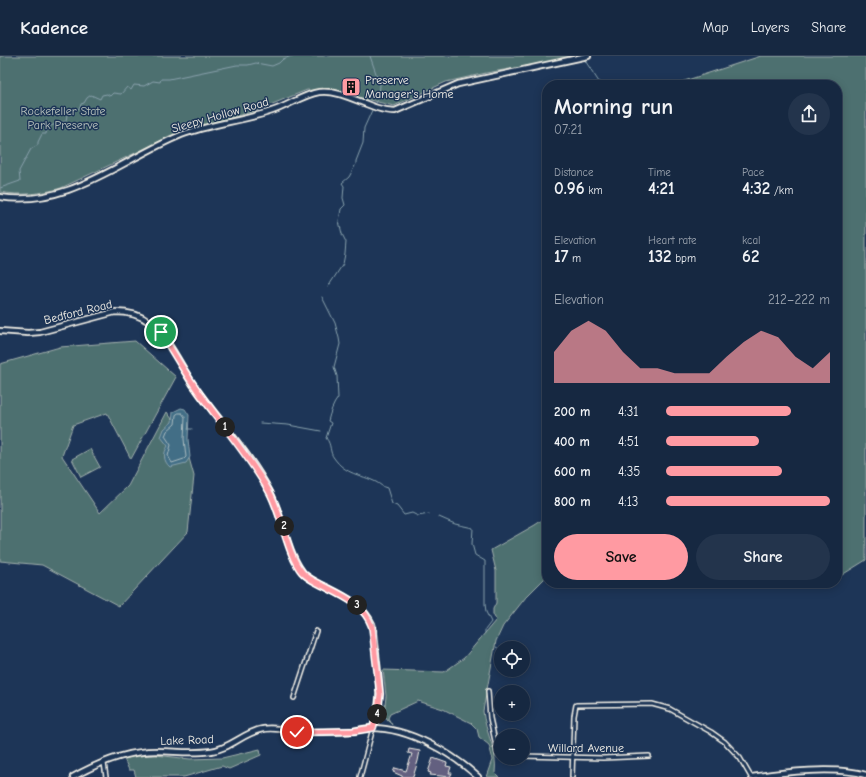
<!DOCTYPE html>
<html lang="en">
<head>
<meta charset="utf-8">
<style>
	:root { --surface:#162841; --page:#23344c; --text:#f1f3f6; --muted:#9ea6b1; --line:#35445a; --accent:#ff9aa2 }
	body { margin:0; font-family:"Comic Neue",sans-serif; background:var(--page); color:var(--text); height:100vh; display:flex; flex-direction:column; font-size:15px; white-space:nowrap }
	* { box-sizing:border-box; margin:0 }
	p { font-size:13px; color:var(--muted) }
	.icon { flex:none; width:22px; height:22px; fill:none; stroke:currentColor; stroke-width:2; stroke-linecap:round; stroke-linejoin:round }
	.map { position:relative; flex:1; overflow:hidden }
	.side { position:absolute; left:542px; top:24px; width:300px; height:508px; display:flex; flex-direction:column; background:var(--surface); border-radius:16px; box-shadow:0 2px 10px #0003,0 0 0 1px var(--line) }
	.side>* { flex:none }
	.buttons { position:absolute; left:494px; top:585px; display:grid; gap:8px }
	.buttons a { display:grid; place-items:center; width:36px; height:36px; border-radius:50%; background:var(--surface); box-shadow:0 2px 10px #0003,0 0 0 1px var(--line); font-size:20px }
	.pin { position:absolute; display:grid; place-items:center; width:34px; height:34px; color:#fff; margin:-17px; border:2px solid #fff; border-radius:50%; box-shadow:0 1px 4px #0007 }
	.km { position:absolute; width:20px; height:20px; margin:-10px; border-radius:50%; background:#222; color:#fff; font-size:11px; line-height:20px; text-align:center }
	.round { display:grid; place-items:center; flex:none; width:42px; height:42px; border-radius:21px; background:var(--page) }
	.overview { display:flex; align-items:center; justify-content:space-between; height:68px; padding:0 12px }
	h1 { font-size:22px; font-weight:600; line-height:30px }
	.metrics { display:grid; grid-template-columns:repeat(3,1fr); gap:6px; height:68px; padding:4px 12px }
	.metrics div { display:grid; align-content:center }
	.metrics b { font-size:17px; font-weight:600 }
	.metrics small { font-size:11px; font-weight:400 }
	.metrics p { font-size:11px }
	.chart { height:112px; padding:8px 12px }
	.chart p { display:flex; justify-content:space-between }
	.chart svg { width:100%; height:72px; margin-top:4px; fill:var(--accent); opacity:.7 }
	.action { display:flex; gap:8px; margin-top:auto; padding:8px 12px }
	.action a { flex:1; height:46px; border-radius:24px; background:var(--accent); color:#111; font-size:16px; font-weight:600; line-height:46px; text-align:center }
	.action a+a { background:var(--page); color:var(--text) }
	ul { padding:0 12px; list-style:none; font-size:13px }
	li { display:grid; grid-template-columns:64px 48px 1fr; align-items:center; height:30px }
	li i { height:10px; border-radius:5px; background:var(--accent) }
	header { display:flex; align-items:center; gap:24px; box-sizing:border-box; height:56px; padding:0 20px; background:var(--surface); border-bottom:1px solid var(--line) }
	header strong { font-size:19px }
	nav { display:flex; gap:22px; margin-inline-start:auto; font-size:14px }
	.map>svg:first-child { display:block }
	.green { fill:#4e6f70; stroke:#a1b0ac }
	.water { fill:#426e86; stroke:#89a2ad }
	.lines { fill:none; stroke-linecap:round; stroke-linejoin:round }
	.shore { stroke:#adbdc1; stroke-width:1 }
	.stream { stroke:#89a2ad; stroke-width:1 }
	.building { fill:#636080; stroke:#f4f1e8 }
	.street-casing { stroke:#f4f1e8; stroke-width:6 }
	.secondary-casing { stroke:#f4f1e8; stroke-width:8 }
	.street { stroke:#1d3557; stroke-width:3 }
	.secondary { stroke:#1d3557; stroke-width:4.5 }
	.route-casing { stroke:#fff; stroke-width:8 }
	.route { stroke:#ff9aa2; stroke-width:5 }
	.labels { text-anchor:middle; dominant-baseline:central; stroke-width:3; stroke-linejoin:round; paint-order:stroke }
	.poi-label { font-size:12px; fill:#f4f1e8; stroke:#1d3557; text-anchor:start }
	.park-label { font-size:12px; fill:#bac4be; stroke:#1d3557 }
	.street-label { font-size:12px; fill:#f4f1e8; stroke:#1d3557 }
</style>
</head>
<body>
<header>
<strong>Kadence</strong>
<nav><a>Map</a><a>Layers</a><a>Share</a></nav>
</header>
<div class="map">
<svg width="866" height="721" viewBox="0 0 866 721">
	<rect width="100%" height="100%" fill="#1d3557"/>
	<filter id="ink" filterUnits="userSpaceOnUse"><feTurbulence type="fractalNoise" baseFrequency=".025" numOctaves="2"/><feDisplacementMap in="SourceGraphic" scale="8" xChannelSelector="R" yChannelSelector="G"/><feConvolveMatrix kernelMatrix="1 2 1 2 8 2 1 2 1" color-interpolation-filters="sRGB"/></filter>
	<g filter="url(#ink)">
		<g class="green">
			<path d="M0,0H572L545,7L486,17L446,26L394,50L337,36L307,34L255,55L182,75L61,132C41,138 21,140 0,136Z"/>
			<path d="M761,0H866V504L837,522V29H672Z"/>
			<path d="M135,285L176,321L131,403L107,357L73,369L62,400L100,457L128,430L167,356L182,377L194,420L188,476L119,550L42,509L0,505V308L60,291Z"/>
			<path d="M90,393L100,411L81,421L72,403Z"/>
			<path d="M547,461V520L526,541L503,570L496,585L483,655C485,676 498,695 495,717L499,721H487L493,704L489,689L479,681L477,673L471,667L443,653L418,645L390,658L388,662L392,669L384,659L386,640L383,614L444,616L464,602L496,564L493,558V553L496,547V515L491,494L535,469Z"/>
			<path d="M260,693L261,699L229,713L222,710L184,721H136L134,714H129L124,703L135,700L156,699L190,703L222,702Z"/>
		</g>
		<path class="water" d="M181,352L185,353L189,359L188,383L190,401L186,407L170,411C163,405 163,397 168,390L161,381L164,373L172,366L173,356Z"/>
		<g class="lines">
			<path class="shore" d="M179,357H182L185,361L184,383L186,401L184,403L172,407L168,400L171,389L165,380L167,375L175,368L176,359Z"/>
			<g class="stream">
				<path d="M370,0L380,29L379,41L375,49"/>
				<path d="M584,3L601,29"/>
				<path d="M0,132L20,125L19,115L31,93L38,89V86L42,78H46L47,71L66,65L67,59L72,57V54L80,52L81,48L84,47L87,42L91,39L100,43L102,39L107,38L110,40L113,37L121,38L127,31L131,34L134,29L144,30L153,25L160,26L161,23H169L237,9H248L256,7L272,10L279,7L283,3L292,0"/>
				<path d="M328,231L343,208L345,198L346,186L342,178L339,165L341,153L345,149L343,142L344,130L342,127L349,121L356,108V105L363,87L364,72L373,52"/>
				<path d="M322,241L335,267L339,282L340,288L334,311L337,320L338,342C333,348 330,357 328,365L331,367L326,382C332,389 329,396 334,402C346,419 360,418 376,426C380,428 382,431 387,432L392,448L397,450L404,459L412,457L418,460L429,458"/>
				<path d="M260,367L288,369L321,375"/>
				<path d="M188,373H192"/>
				<path d="M439,461L455,468L473,472L472,488L475,499L485,505V548L486,556L491,566L485,574V577"/>
				<path d="M496,591L501,594"/>
			</g>
		</g>
		<g class="building">
			<path d="M409,693L420,695L418,705L413,721H402V720L393,716L395,712L406,715L411,701L412,698L408,697Z"/>
			<path d="M433,702L447,707L446,710L451,711L449,717H452L450,721L430,719L431,717L428,716Z"/>
		</g>
		<g class="lines">
			<defs>
				<g id="street">
					<path d="M488,635L490,662L498,699H501"/>
					<path d="M294,642L316,575"/>
					<path d="M523,700L603,702L649,700"/>
					<path d="M104,707L106,721"/>
					<path d="M360,721L373,672"/>
					<path d="M572,721L574,660L576,649L652,648L670,653L711,676L725,686L740,702L751,721"/>
				</g>
				<g id="secondary">
					<path d="M0,141C68,152 121,104 181,79C210,68 242,65 272,55C288,50 302,39 319,36C346,33 369,55 395,55L458,28L588,0"/>
					<path d="M0,275L28,277L40,276L115,256C127,256 139,258 149,266C169,282 180,309 194,330C220,366 251,399 271,438C283,463 286,492 301,514C304,520 312,524 318,527C337,537 362,546 372,568C375,577 375,588 376,598C379,629 383,641 373,672"/>
					<path d="M73,721C98,707 127,695 156,695C174,695 193,698 211,695C230,693 244,676 263,673C278,670 294,677 309,676C324,676 339,676 354,675C360,674 366,672 372,672C409,672 452,697 478,721"/>
					<path d="M752,721C783,716 836,710 866,719"/>
				</g>
			</defs>
			<use href="#street" class="street-casing"/>
			<use href="#secondary" class="secondary-casing"/>
			<use href="#street" class="street"/>
			<use href="#secondary" class="secondary"/>
		</g>
	</g>
	<g class="lines" filter="url(#ink)">
		<defs>
			<path id="route" d="M161,276C173,297 186,318 200,338C223,370 249,400 269,435C282,457 287,499 302,516C307,522 314,525 320,528C341,539 364,547 372,571L380,638L378,656L373,672L353,675L297,676"/>
		</defs>
		<use href="#route" class="route-casing"/>
		<use href="#route" class="route"/>
	</g>
	<defs>
		<symbol id="building-square" viewBox="-11 -11 22 22"><rect x="-9" y="-9" width="18" height="18" rx="4" fill="#ff9aa2" stroke="#1d3557"/><path d="M-4-6H4V6H1V3H-1V6H-4ZM-2.5-4.3h1.7v1.8h-1.7ZM.8-4.3h1.7v1.8H.8ZM-2.5-1h1.7V.8h-1.7ZM.8-1h1.7V.8H.8Z" fill="#111"/></symbol>
	</defs>
	<g fill-rule="evenodd">
		<use href="#building-square" x="340" y="20" width="22" height="22"/>
	</g>
	<g class="labels">
		<g class="poi-label">
			<text x="365" y="24">Preserve<tspan x="365" dy="14">Manager's Home</tspan></text>
		</g>
		<g class="park-label">
			<text x="63" y="55">Rockefeller State<tspan x="63" dy="14">Park Preserve</tspan></text>
		</g>
		<g class="street-label">
			<text transform="translate(220 59) rotate(-16)">Sleepy Hollow Road</text>
			<text transform="translate(78 256) rotate(-14)">Bedford Road</text>
			<text transform="translate(187 684) rotate(-2)">Lake Road</text>
			<text x="586" y="692">Willard Avenue</text>
		</g>
	</g>
</svg>
<div class="buttons">
<a><svg class="icon" aria-label="locate" viewBox="0 0 24 24"><circle cx="12" cy="12" r="6"/><path d="M12 2v4M12 18v4M2 12h4M18 12h4"/></svg></a>
<a>+</a>
<a>−</a>
</div>
<div class="pin" style="left:161px;top:276px;background:#1e9e55"><svg class="icon" aria-label="arrive" viewBox="0 0 24 24"><path d="M6 21V4h12l-3 4 3 4H6"/></svg></div>
<div class="pin" style="left:297px;top:676px;background:#d93025"><svg class="icon" aria-label="check" viewBox="0 0 24 24"><path d="M5 12l5 5 9-10"/></svg></div>
<b class="km" style="left:225px;top:371px">1</b>
<b class="km" style="left:284px;top:470px">2</b>
<b class="km" style="left:357px;top:549px">3</b>
<b class="km" style="left:377px;top:658px">4</b>
<section class="side">
<div class="overview"><div><h1>Morning run</h1><p>07:21</p></div><a class="round"><svg class="icon" aria-label="share" viewBox="0 0 24 24"><path d="M12 15V3M7 8l5-5 5 5M5 13v7h14v-7"/></svg></a></div>
<div class="metrics">
<div><p>Distance</p><b>0.96<small> km</small></b></div>
<div><p>Time</p><b>4:21</b></div>
<div><p>Pace</p><b>4:32<small> /km</small></b></div>
</div>
<div class="metrics">
<div><p>Elevation</p><b>17<small> m</small></b></div>
<div><p>Heart rate</p><b>132<small> bpm</small></b></div>
<div><p>kcal</p><b>62</b></div>
</div>
<div class="chart"><p><span>Elevation</span>212–222 m</p>
<svg viewBox="0 0 160 44" preserveAspectRatio="none"><path d="M0 44V25L10 12L20 6L30 12L40 25L50 35L60 35L70 38L80 38L90 38L100 28L110 19L120 12L130 16L140 28L150 35L160 25V44z"/></svg>
</div>
<ul>
<li><b>200 m</b>4:31<i style="width:76%"></i></li>
<li><b>400 m</b>4:51<i style="width:57%"></i></li>
<li><b>600 m</b>4:35<i style="width:71%"></i></li>
<li><b>800 m</b>4:13<i style="width:100%"></i></li>
</ul>
<div class="action"><a>Save</a><a>Share</a></div>
</section>
</div>
</body>
</html>
